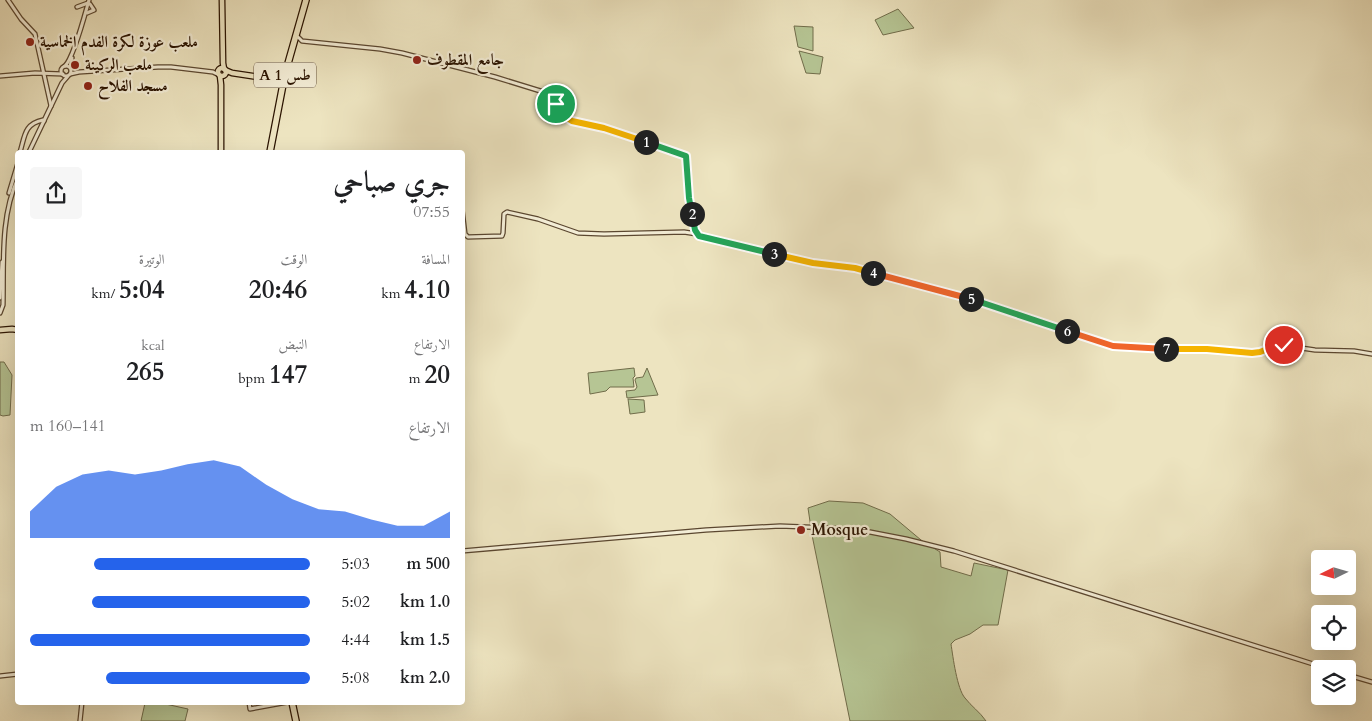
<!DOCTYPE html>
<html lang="ar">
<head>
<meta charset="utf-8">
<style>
	:root { --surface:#fff; --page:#f6f6f6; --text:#202124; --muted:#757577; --accent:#2563eb }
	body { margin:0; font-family:Cardo,Amiri,serif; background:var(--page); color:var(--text); direction:rtl; height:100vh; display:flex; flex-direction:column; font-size:19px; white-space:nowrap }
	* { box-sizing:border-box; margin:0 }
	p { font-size:16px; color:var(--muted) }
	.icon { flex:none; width:28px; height:28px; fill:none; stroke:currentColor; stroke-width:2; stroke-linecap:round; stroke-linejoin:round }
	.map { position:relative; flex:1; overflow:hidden; direction:ltr }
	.panel { position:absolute; left:15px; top:150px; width:450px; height:555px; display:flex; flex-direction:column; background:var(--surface); border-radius:5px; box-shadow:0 5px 20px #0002; direction:rtl }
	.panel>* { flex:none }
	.needle { width:32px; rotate:265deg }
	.tools { position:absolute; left:1311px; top:550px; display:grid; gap:10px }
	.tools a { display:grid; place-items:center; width:45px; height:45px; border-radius:5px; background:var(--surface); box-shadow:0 5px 20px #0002; font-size:25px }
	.pin { position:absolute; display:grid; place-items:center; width:42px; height:42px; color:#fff; margin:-21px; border:2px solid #fff; border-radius:50%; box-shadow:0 1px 5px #0007 }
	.km { position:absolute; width:25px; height:25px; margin:-12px; border-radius:50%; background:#222; color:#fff; font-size:14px; line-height:25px; text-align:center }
	.round { display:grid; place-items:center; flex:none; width:52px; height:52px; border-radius:5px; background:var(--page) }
	.headline { display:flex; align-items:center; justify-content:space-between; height:85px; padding:0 15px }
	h1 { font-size:28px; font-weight:800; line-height:38px }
	.stats { display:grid; grid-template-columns:repeat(3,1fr); gap:8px; height:85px; padding:5px 15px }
	.stats div { display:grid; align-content:center }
	.stats b { font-size:25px; font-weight:800 }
	.stats small { font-size:14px; font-weight:400 }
	.stats p { font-size:14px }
	.chart { height:140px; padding:10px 15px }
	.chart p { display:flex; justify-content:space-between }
	.chart svg { width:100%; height:90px; margin-top:5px; fill:var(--accent); opacity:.7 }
	ul { padding:0 15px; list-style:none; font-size:16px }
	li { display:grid; grid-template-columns:80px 60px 1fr; align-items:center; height:38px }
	li i { height:12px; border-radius:6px; background:var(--accent) }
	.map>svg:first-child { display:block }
	.green { fill:#b6c594; stroke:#706c4a }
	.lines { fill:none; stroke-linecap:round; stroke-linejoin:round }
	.minor-casing { stroke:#5b4730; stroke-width:5.5 }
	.major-casing { stroke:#2a1300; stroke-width:7 }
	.highway-casing { stroke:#2a1300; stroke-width:8 }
	.minor { stroke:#f3edd6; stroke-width:3 }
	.major { stroke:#ede4c0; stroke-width:4.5 }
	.highway { stroke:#ede4c0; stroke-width:5.5 }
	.split-1-casing { stroke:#fff; stroke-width:10 }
	.split-2-casing { stroke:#fff; stroke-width:10 }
	.split-3-casing { stroke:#fff; stroke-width:10 }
	.split-4-casing { stroke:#fff; stroke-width:10 }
	.split-5-casing { stroke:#fff; stroke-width:10 }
	.split-6-casing { stroke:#fff; stroke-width:10 }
	.split-7-casing { stroke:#fff; stroke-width:10 }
	.split-8-casing { stroke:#fff; stroke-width:10 }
	.split-1 { stroke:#f5b400; stroke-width:6 }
	.split-2 { stroke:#22a559; stroke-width:6 }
	.split-3 { stroke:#22a559; stroke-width:6 }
	.split-4 { stroke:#f5b400; stroke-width:6 }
	.split-5 { stroke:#f0652b; stroke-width:6 }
	.split-6 { stroke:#22a559; stroke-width:6 }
	.split-7 { stroke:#f0652b; stroke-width:6 }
	.split-8 { stroke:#f5b400; stroke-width:6 }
	.poi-dot { fill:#8f2418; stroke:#f3edd6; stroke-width:2 }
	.labels { text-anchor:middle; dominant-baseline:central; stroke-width:4.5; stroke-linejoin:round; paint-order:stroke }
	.shield { fill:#f3edd6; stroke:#665440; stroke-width:1 }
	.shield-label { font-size:15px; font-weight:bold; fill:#2a1300 }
	.poi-label { font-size:16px; font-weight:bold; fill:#2a1300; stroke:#f3edd6; text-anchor:start }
</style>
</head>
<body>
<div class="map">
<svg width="1372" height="721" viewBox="0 0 1372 721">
	<rect width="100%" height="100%" fill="#ede4c0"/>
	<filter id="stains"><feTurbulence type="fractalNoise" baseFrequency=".004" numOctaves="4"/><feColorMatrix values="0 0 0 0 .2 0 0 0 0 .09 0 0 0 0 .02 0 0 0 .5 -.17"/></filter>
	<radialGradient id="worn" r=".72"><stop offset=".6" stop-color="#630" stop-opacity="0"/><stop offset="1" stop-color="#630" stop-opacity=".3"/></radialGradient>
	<g class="green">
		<path d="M898,9L914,28L883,35L875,20Z"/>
		<path d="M794,26L813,27V51L798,47Z"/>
		<path d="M799,51L823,57L820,74L806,73Z"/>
		<path d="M0,362H4L12,375L10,415L3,416L0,415Z"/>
		<path d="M634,368L635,376L633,378L634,387H610L606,391L590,394L588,373Z"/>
		<path d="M647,368L658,395L627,398L626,391L635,390L637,387L635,380L636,378L643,377Z"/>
		<path d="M628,399L644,400L645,412L630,414Z"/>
		<path d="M829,501L863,503L890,514L921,540L940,552L941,567L971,576L974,563L1008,570L998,625H983L970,634L955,640L951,644C953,657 957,689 965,698C971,706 980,712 986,721H850L812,535L808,508Z"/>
		<path d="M145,703H161L188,709L185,721H141Z"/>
	</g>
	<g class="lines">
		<defs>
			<g id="minor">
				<path d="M8,0L21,19L35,34L51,106"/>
				<path d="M77,7L88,3"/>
				<path d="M87,13L94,10L90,4"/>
				<path d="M298,37L302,41L380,49L402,53L495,77L547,93L554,101L564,116L568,120L604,129L684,154L687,157C687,173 690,226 699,235L813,263L855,268L943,291L981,302L1113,346L1164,349L1228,350L1252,353L1260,352L1272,346L1281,345L1315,350L1354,351L1372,354"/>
				<path d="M65,66C74,57 85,14 89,0"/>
				<circle cx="66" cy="71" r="5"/>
				<path d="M70,67L72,58"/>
				<path d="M70,74L79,72L158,67H171L213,72L219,75"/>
				<path d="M0,76L35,73L63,74"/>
				<path d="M20,152C25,136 24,124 43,120L44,121"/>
				<path d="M29,152L62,83L68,76"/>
				<path d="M9,193L18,163"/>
				<path d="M462,209L465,234L468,237L502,236L503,233L504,214L507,212L538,219L578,233L604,234L684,232L697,234"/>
				<path d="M0,298L2,262"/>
				<path d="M0,313L3,305C4,263 0,217 18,178"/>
				<path d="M462,551L706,530L780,526L831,528L870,532L906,539L954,551L1329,669"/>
				<path d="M1348,675L1372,682"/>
				<path d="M0,676L18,674"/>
				<path d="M249,702L250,709L288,702"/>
				<path d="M80,721L82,702"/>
			</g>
			<g id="major">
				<path d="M222,0L223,63L224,69"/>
				<circle cx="222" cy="72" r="4"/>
				<path d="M225,70L232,73L285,81"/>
				<path d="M220,76L221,85V152"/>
				<path d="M0,330L12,329L18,330"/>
			</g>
			<g id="highway">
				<path d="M270,152L285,74L306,0"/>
				<path d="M292,702L296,721"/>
			</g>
		</defs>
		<use href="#minor" class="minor-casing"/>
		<use href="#major" class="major-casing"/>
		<use href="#highway" class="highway-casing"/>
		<use href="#minor" class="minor"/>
		<use href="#major" class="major"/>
		<use href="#highway" class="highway"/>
	</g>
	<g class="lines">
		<defs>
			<path id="split-1" d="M556,104L564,116L572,121L604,128L646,142"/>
			<path id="split-2" d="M646,142L686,156L689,198L692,214"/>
			<path id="split-3" d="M692,214L695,230L699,236L774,254"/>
			<path id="split-4" d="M774,254L813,263L855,268L873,273"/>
			<path id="split-5" d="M873,273L971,299"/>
			<path id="split-6" d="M971,299L1067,331"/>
			<path id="split-7" d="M1067,331L1113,346L1166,349"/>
			<path id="split-8" d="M1166,349H1207L1252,353L1260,352L1275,346L1284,345"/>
		</defs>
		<use href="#split-1" class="split-1-casing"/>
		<use href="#split-2" class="split-2-casing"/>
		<use href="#split-3" class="split-3-casing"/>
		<use href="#split-4" class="split-4-casing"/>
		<use href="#split-5" class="split-5-casing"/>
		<use href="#split-6" class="split-6-casing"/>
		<use href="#split-7" class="split-7-casing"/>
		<use href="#split-8" class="split-8-casing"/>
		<use href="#split-1" class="split-1"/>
		<use href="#split-2" class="split-2"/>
		<use href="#split-3" class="split-3"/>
		<use href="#split-4" class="split-4"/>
		<use href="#split-5" class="split-5"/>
		<use href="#split-6" class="split-6"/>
		<use href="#split-7" class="split-7"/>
		<use href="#split-8" class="split-8"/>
	</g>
	<g class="poi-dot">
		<circle cx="30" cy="42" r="5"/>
		<circle cx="417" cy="60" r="5"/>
		<circle cx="75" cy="65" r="5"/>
		<circle cx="88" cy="86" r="5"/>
		<circle cx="801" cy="530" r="5"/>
	</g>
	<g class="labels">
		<rect class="shield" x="254" y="62.5" width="62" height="25" rx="4"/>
		<g class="shield-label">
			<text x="285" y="75">A 1 طس</text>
		</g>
		<g class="poi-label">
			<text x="40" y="42">ملعب عوزة لكرة الفدم الخماسية</text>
			<text x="427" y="60">جامع المقطوف</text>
			<text x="85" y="65">ملعب الركينة</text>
			<text x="98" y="86">مسجد الفلاح</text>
			<text x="811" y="530">Mosque</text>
		</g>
	</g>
	<rect width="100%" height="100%" filter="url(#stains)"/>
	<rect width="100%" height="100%" fill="url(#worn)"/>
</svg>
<div class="tools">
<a><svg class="needle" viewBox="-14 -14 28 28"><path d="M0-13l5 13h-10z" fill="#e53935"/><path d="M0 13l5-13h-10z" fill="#757577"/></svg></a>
<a><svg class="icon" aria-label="locate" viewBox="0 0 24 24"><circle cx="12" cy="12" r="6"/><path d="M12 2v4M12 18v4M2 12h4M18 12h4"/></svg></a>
<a><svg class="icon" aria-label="layers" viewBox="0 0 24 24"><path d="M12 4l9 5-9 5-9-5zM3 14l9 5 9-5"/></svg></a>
</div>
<div class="pin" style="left:556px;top:104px;background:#1e9e55"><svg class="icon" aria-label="arrive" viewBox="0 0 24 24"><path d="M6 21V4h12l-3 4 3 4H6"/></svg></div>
<div class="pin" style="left:1284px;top:345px;background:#d93025"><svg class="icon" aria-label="check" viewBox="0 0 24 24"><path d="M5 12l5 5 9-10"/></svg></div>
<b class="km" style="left:646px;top:142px">1</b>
<b class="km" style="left:692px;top:214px">2</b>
<b class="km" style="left:774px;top:254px">3</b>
<b class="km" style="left:873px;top:273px">4</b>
<b class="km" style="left:971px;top:299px">5</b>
<b class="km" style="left:1067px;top:331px">6</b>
<b class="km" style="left:1166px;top:349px">7</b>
<section class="panel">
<div class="headline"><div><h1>جري صباحي</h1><p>07:55</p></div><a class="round"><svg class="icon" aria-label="share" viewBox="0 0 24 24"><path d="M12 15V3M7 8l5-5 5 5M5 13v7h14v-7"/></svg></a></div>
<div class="stats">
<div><p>المسافة</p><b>4.10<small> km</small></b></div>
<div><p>الوقت</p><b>20:46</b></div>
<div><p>الوتيرة</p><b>5:04<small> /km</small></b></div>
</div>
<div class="stats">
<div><p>الارتفاع</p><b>20<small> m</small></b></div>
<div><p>النبض</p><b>147<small> bpm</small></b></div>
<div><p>kcal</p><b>265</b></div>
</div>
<div class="chart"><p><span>الارتفاع</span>141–160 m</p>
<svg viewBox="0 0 160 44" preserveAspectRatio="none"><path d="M0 44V31L10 19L20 13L30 11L40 13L50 11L60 8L70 6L80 9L90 18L100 25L110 30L120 31L130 35L140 38L150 38L160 31V44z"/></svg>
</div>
<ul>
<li><b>500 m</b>5:03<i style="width:77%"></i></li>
<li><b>1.0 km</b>5:02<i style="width:78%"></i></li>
<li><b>1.5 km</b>4:44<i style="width:100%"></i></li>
<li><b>2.0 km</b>5:08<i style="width:73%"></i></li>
</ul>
</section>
</div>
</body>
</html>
